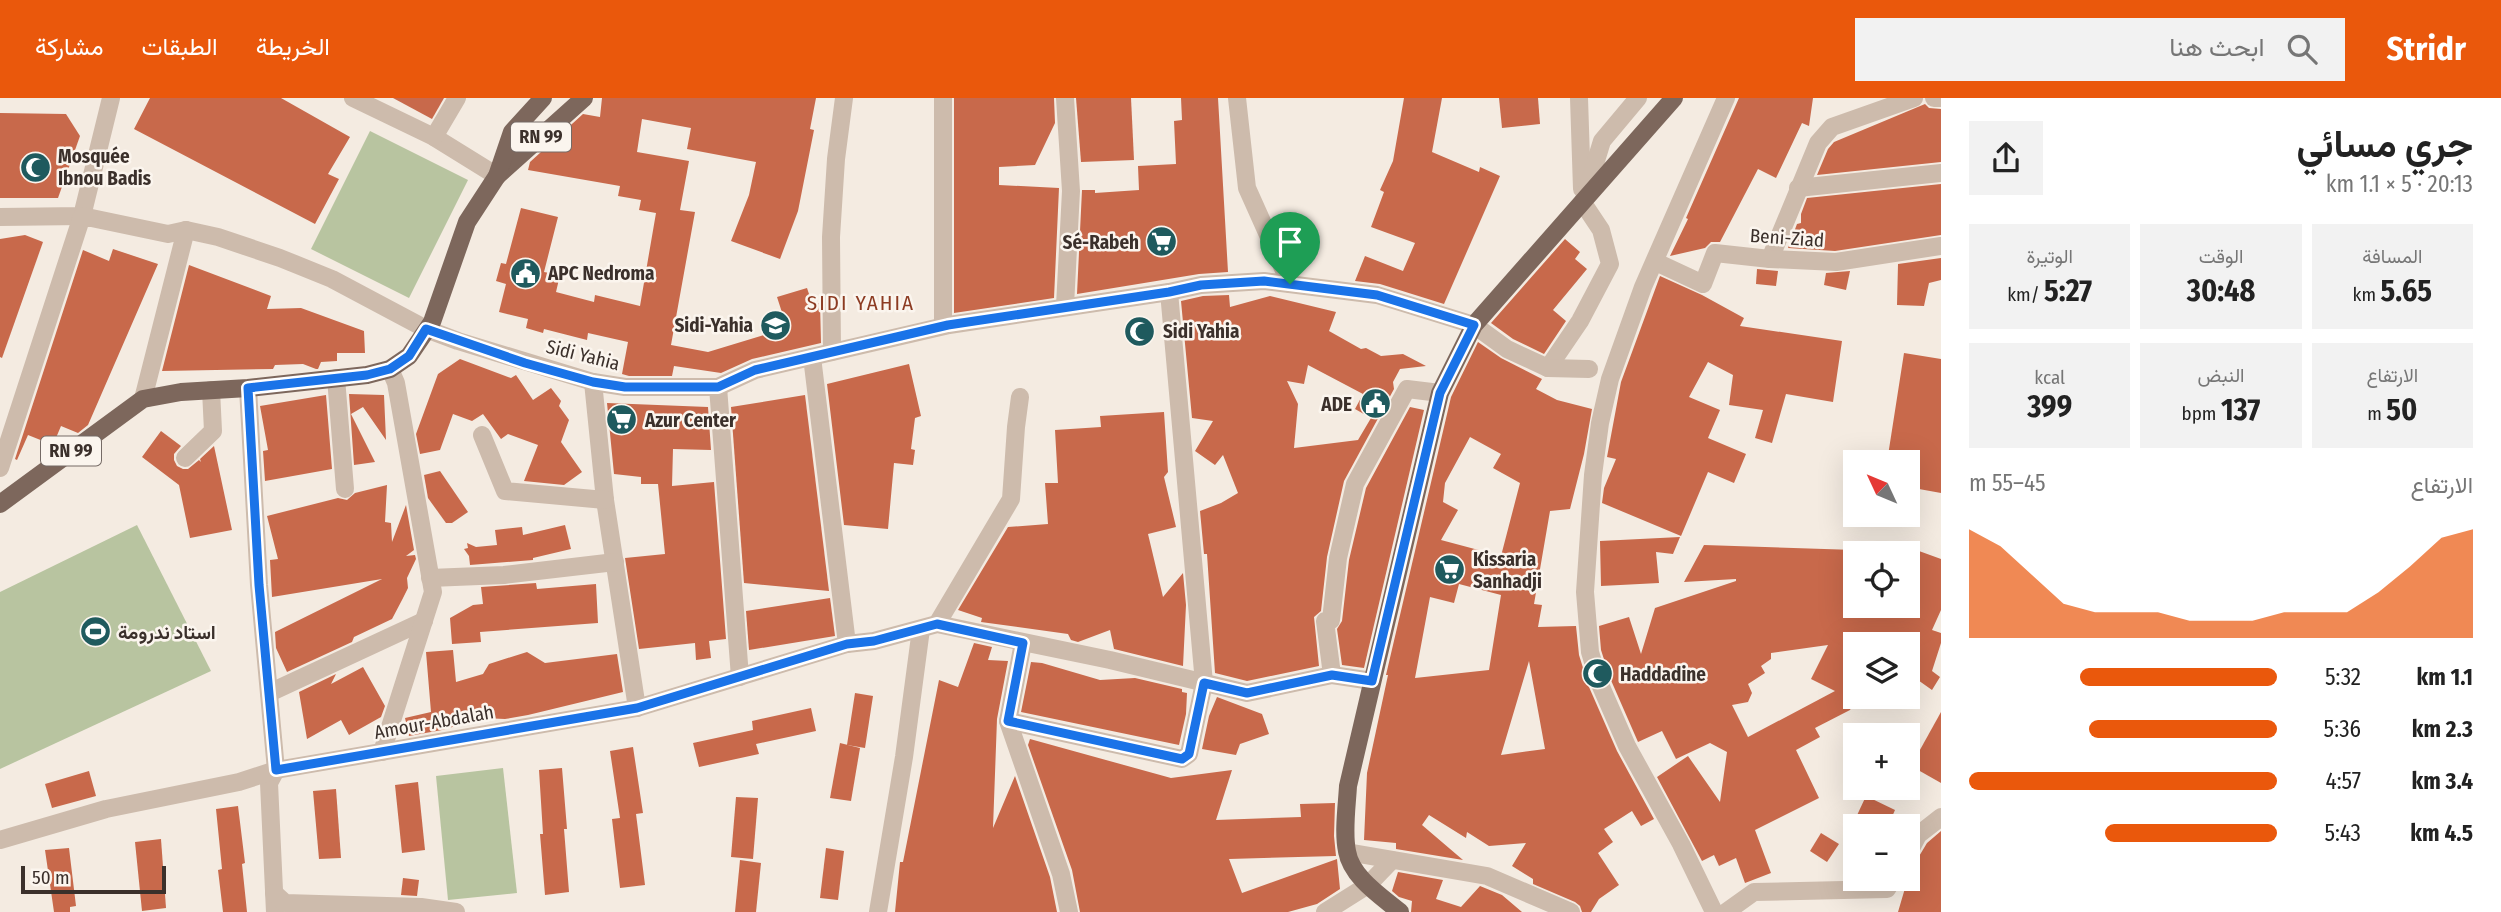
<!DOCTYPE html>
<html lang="ar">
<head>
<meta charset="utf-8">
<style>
	:root { --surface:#fff; --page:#f2f2f2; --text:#222; --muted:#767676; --accent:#ea580c }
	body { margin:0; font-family:"Fira Sans Condensed",Vazirmatn,sans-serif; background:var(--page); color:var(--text); direction:rtl; height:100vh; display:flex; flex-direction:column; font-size:26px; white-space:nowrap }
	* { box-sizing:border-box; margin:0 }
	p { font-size:23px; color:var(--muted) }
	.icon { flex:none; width:38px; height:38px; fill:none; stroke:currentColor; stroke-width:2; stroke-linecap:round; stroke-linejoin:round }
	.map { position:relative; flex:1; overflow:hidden; direction:ltr }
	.side { display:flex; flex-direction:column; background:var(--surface); width:560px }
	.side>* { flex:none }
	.needle { width:46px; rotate:314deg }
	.controls { position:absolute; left:1843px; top:352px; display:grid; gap:14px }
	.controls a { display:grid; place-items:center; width:77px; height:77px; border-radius:0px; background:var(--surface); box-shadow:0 7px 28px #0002; font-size:35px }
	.scale { position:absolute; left:21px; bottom:18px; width:145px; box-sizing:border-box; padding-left:7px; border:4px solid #3b302b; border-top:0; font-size:19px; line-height:24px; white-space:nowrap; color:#3b302b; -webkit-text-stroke:5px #fbf5ee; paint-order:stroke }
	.pin { position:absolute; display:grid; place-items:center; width:60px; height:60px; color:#fff; margin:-72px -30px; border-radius:50% 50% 50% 0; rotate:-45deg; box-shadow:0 0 7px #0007 }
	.pin .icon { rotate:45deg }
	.round { display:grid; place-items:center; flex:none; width:74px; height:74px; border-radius:0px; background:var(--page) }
	.overview { display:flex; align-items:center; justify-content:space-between; height:119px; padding:0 28px }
	h1 { font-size:38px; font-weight:700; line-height:52px }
	.stats { display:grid; grid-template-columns:repeat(3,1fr); gap:10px; height:119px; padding:7px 28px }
	.stats div { display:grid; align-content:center; border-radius:0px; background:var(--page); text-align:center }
	.stats b { font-size:30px; font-weight:700 }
	.stats small { font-size:19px; font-weight:400 }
	.stats p { font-size:19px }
	.chart { height:196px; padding:14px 28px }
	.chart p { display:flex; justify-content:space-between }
	.chart svg { width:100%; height:126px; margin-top:7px; fill:var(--accent); opacity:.7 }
	ul { padding:0 28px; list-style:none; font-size:23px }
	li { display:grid; grid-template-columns:112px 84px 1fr; align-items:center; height:52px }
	li i { height:18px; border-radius:9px; background:var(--accent) }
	header { display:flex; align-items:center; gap:42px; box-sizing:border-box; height:98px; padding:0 35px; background:var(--accent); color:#fff }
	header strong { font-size:33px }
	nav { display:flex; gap:38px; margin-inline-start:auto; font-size:24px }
	.search { width:490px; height:63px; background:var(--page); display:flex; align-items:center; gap:18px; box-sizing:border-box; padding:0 24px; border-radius:0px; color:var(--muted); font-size:26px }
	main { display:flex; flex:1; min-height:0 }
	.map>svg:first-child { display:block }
	.park { fill:#b8c4a0 }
	.building { fill:#c8694b; fill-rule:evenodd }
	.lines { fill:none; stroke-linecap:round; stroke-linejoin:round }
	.minor { stroke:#cdbbac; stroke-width:18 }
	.major { stroke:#7d675c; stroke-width:18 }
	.route-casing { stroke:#fff; stroke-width:14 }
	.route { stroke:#1a73e8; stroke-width:9 }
	.labels { text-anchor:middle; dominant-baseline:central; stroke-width:5; stroke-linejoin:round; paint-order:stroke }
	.shield { fill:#fbf5ee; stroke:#756b66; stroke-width:2 }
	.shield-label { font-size:18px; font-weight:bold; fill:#3b302b }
	.poi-label { font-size:19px; font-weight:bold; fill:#3b302b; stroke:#fbf5ee; text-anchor:start }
	.street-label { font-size:19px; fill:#3b302b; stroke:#fbf5ee }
	.neighbourhood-label { font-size:21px; letter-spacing:2px; fill:#8c3b22; stroke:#fbf5ee }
</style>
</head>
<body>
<header>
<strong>Stridr</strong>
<div class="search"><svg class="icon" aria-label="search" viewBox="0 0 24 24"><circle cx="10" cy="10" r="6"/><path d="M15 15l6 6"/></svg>ابحث هنا</div>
<nav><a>الخريطة</a><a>الطبقات</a><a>مشاركة</a></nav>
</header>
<main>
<section class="side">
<div class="overview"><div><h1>جري مسائي</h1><p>20:13 · 5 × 1.1 km</p></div><a class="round"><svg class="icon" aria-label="share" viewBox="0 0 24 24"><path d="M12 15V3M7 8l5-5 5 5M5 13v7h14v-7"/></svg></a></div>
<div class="stats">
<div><p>المسافة</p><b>5.65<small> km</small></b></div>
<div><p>الوقت</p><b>30:48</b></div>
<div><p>الوتيرة</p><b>5:27<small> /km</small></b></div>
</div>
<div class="stats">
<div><p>الارتفاع</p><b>50<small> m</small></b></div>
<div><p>النبض</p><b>137<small> bpm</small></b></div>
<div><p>kcal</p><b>399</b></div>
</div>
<div class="chart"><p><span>الارتفاع</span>45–55 m</p>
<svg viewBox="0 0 160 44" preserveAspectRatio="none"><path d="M0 44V6L10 12L20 22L30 32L40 35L50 35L60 35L70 38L80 38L90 38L100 35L110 35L120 35L130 28L140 19L150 9L160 6V44z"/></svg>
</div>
<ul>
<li><b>1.1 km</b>5:32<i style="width:64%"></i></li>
<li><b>2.3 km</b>5:36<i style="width:61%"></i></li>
<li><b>3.4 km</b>4:57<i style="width:100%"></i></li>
<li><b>4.5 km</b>5:43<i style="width:56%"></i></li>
</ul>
</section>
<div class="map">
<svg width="1941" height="814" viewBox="0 0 1941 814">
	<rect width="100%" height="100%" fill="#f4ebe1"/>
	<g class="park">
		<path d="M370,33L468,82L409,200L311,151Z"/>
		<path d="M137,427L211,573L0,671V494Z"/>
		<path d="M503,670L517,795L448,802L436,678Z"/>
	</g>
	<g class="building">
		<path d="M150,0H281L350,39L328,76L339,81L315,126L134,31Z"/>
		<path d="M393,0H444L432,21Z"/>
		<path d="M602,0H816L810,31L814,32L798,113L780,161L731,143L749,97L756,64L687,51L691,30L642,21L637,54L689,63L680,112L695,114L671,247L708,254L787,230L777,199L807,190L812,205H820L821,245L752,261L721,275L674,268L672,278H629L622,276L628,244L588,235L587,242L544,231L543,235L526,230L528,221L499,214L506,186L496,183L501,165L506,166L521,110L558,119L544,174L560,177L556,194L594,204L595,197L640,208L656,115L639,112L641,102L618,98L620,88L528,72L530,64L583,16L600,19Z"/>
		<path d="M954,0H1054L1055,25L1035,67L999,69V87L1059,90L1054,200L954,215Z"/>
		<path d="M1076,0H1131L1134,62L1081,64Z"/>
		<path d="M1181,0H1218L1228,174L1199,176L1077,196L1082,92H1095V95L1139,92L1138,68L1176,66L1174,23L1182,22Z"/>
		<path d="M1404,0H1442L1432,54L1479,74L1480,69L1500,78L1444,206L1380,186L1355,183L1365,158L1403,173L1415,145L1371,129L1384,94L1380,92L1393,63Z"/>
		<path d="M1499,0H1538L1540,26L1502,30Z"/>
		<path d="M1739,0H1813L1809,28L1802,25L1776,80L1758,71L1720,144H1711L1705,150L1670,158L1688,121L1686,120Z"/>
		<path d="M1925,6L1929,10L1941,11V64L1817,77L1828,51L1834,44Z"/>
		<path d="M0,15L66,16L80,38L58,100H0Z"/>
		<path d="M1941,86V137L1835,153L1788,150L1797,126L1801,125V116L1807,100Z"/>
		<path d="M25,137L43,144L2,260L0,259V141Z"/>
		<path d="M1565,141L1580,154L1575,161L1587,171L1553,212L1566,223L1544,256L1513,241L1491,225Z"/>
		<path d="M113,151L158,166L88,327L78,335L61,328L53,347L28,337L17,362L15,361L83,152L109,163Z"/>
		<path d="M1941,160V182L1929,185L1924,208L1897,207L1898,166Z"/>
		<path d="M189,167L271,198L267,211L301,210L364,233L365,255H337V263L321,264L318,271H316L303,266L275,267L273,271L162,273Z"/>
		<path d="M1757,171L1778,173L1776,188L1756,186Z"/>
		<path d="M1850,173L1846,192L1824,187L1826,175Z"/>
		<path d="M1660,178L1702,197L1744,220L1740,228L1842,243L1833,304L1786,296L1772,345L1755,340L1763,312L1729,307L1733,277L1708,264L1689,299L1720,312L1708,340L1746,356L1734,385L1708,374L1681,438L1602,405L1604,390L1616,361L1607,359L1621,284Z"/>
		<path d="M1229,197L1230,209L1270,198L1336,214L1329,233L1361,251L1366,250L1381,258L1403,256L1426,268L1400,271L1393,284L1394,291L1344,383L1327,459L1321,513L1314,519L1319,568L1247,583L1215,575L1207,456H1204L1200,413L1221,405L1238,395L1223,357L1215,367L1195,353L1213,323L1192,320L1181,203L1203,198ZM1308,267L1363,296L1355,311L1371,320L1358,342L1294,350L1298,306L1287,283L1304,286Z"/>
		<path d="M1478,244L1501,260L1542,281L1536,291L1557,302L1592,311L1584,356L1570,411L1550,413L1534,506L1542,507L1538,529L1576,528L1579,557L1589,589L1617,653L1654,721L1641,728L1632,713L1604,731L1613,744L1598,755L1619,787L1599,801L1591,814H1582L1580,808L1575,804L1533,786V781L1512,768L1526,745L1489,748L1467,734L1466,740L1429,717L1422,727L1463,762L1396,751V745L1364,742L1367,675L1388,577H1386L1451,299ZM1470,339L1501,356L1493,370L1520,385L1501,458L1441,442L1458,412L1443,404L1445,385ZM1459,486L1501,497L1489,572L1415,580L1430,499L1454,505ZM1529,563L1545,651L1501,657Z"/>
		<path d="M1904,255L1941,261V395L1908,389V364H1887Z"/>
		<path d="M460,261L511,280L516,277L533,302L551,290L561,303L559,308L569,322L561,344L582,374L564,387L524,383L538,347L508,336L501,341L483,316L472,323L453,316L440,352L420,356L416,336L438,276Z"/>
		<path d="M909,266L921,318L915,320L911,351L915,352L913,367L894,365L888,431L844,427L827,286Z"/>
		<path d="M349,296L384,297L386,342L363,309L351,316L375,364L354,367Z"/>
		<path d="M326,297L332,371L265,383L263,353L268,352L260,308Z"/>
		<path d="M805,297L829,493L744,485L731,309Z"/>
		<path d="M607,305L708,309L711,352L673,351L672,388L714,384L726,541L709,543L711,560L696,562L695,545L639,551L625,460L665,456L658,386H641V379L614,376Z"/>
		<path d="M1410,309L1424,312L1364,570L1342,567L1337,531L1342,523L1349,462L1366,390Z"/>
		<path d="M1164,314L1168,374L1164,379L1176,429L1148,436L1163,499L1183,475L1186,507L1183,568L1114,551L1110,532L1078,544L1071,542L1068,536L981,524L982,520L958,512L1008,429L1048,426L1045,385H1058L1055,332L1101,329L1100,318Z"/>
		<path d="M161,333L181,348L174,356V362L177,368L183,371H188L199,362L201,364L200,361L214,348L232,432L190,440L179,387L142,359Z"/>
		<path d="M440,373L468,414L452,425H446L428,400L424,377Z"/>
		<path d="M387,387L385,424L391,425L392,444L406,407L414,452L406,458L415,457L416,461L407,480L408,490L402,502L392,521L354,539L352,544L287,574L276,550L275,534L382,481L272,499L270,462L278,461L267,418L338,400L347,402L355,395Z"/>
		<path d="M565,427L571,451L533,460V462L470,467L469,458L464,451L468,450L467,445L476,449L497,447L495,432L522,429L523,437Z"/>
		<path d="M1680,439L1673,456L1656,454L1659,485L1601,488L1600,443Z"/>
		<path d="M1704,447L1855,452V508H1908V449L1941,461V512L1932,532L1941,535V545L1932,573L1940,579L1932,592L1908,575V546H1855V603L1850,612L1815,630L1820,639L1796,652L1819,700L1755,732L1771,775L1745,785L1736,760L1719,768L1714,757L1702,763L1657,679L1688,658L1720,704L1727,654L1710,645L1676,661L1662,633L1638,644L1610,580L1601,552L1599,528L1629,519L1641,556L1655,510L1736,483V481L1684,484ZM1828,547L1811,581L1835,593L1748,639L1732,607L1748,604L1752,595L1748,586L1765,575L1761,568L1771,561V555Z"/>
		<path d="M536,485L537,491L596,486L598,525L480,534L481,544L452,546L450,520L473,507L483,506L481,489Z"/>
		<path d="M830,500L835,538L749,552L746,513Z"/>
		<path d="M974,545L992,549L988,562L1008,563L997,621L993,730L1015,678L1050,779L1057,814H895L900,764H903L939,582L958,589Z"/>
		<path d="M453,552L456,584L483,576L489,566L527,554L545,565L617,556L623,594L528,617L505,621L483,620L442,632L409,638L405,620L431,614L426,554Z"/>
		<path d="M1031,564L1042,565L1100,582L1135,580L1182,591V594L1187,595L1186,616L1179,647L1021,614Z"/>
		<path d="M363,569L385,608L381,619L349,637L341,622L307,641L299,594L336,576L331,586Z"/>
		<path d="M855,595L873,598L865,650L847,647Z"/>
		<path d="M1217,599L1262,616L1269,636L1240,646L1236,657L1202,651L1209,618Z"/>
		<path d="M811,610L816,633L756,646L759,656L699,669L693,645L753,632L752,623Z"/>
		<path d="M1941,614V685L1911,668Z"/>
		<path d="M1030,641L1171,680L1232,672L1216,722L1301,719L1300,706L1335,705L1334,738L1336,758L1229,761L1242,795L1337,761L1340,791L1317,806L1288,814H1080L1072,772L1028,647Z"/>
		<path d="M840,645L860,650L851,703L830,700Z"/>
		<path d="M633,649L643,715L636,716L645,787L620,790L612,721L620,720L610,653Z"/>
		<path d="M562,670L567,731H564L569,794L545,797L540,736H543L539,672Z"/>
		<path d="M89,673L96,698L52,710L45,686Z"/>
		<path d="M418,684L425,752L402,755L395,687Z"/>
		<path d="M336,691L341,760L319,761L313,693Z"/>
		<path d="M1866,698L1895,712L1888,728H1852Z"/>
		<path d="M736,699L758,700L753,761L731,759Z"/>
		<path d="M238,708L245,765L242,766L247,814H223L218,772L222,771L216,711Z"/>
		<path d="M1941,733V814H1898L1908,780V767L1915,765L1927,745Z"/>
		<path d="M1821,735L1839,746L1827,764L1810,753Z"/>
		<path d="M161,741L166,810L142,813L135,744Z"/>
		<path d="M69,750L76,808L70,809V814H54L45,752Z"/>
		<path d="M826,750L844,753L838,802L820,800Z"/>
		<path d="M740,762L761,765L756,814H735Z"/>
		<path d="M1398,774L1443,782L1436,801L1461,809L1480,788L1502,797L1522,814H1411L1412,803L1399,799L1392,793Z"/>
		<path d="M403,780L419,782L417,798L401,797Z"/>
	</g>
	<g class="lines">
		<g class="minor">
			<path d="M353,0L434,39L497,78"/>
			<path d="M1237,0L1247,90L1290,186"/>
			<path d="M1579,0L1582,91"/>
			<path d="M1934,0H1941"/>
			<path d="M434,39L457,0"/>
			<path d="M1798,90L1941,75"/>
			<path d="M1583,105L1602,43L1638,0"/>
			<path d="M0,119L82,118L111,0"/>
			<path d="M1770,161L1818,45L1832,29L1914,0"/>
			<path d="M1656,164L1703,186L1715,155L1770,161L1836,164L1941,148"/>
			<path d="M1065,208L1071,93L1065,0"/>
			<path d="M943,228V0"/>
			<path d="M832,254L831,139L836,61L844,0"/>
			<path d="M812,259L847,546"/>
			<path d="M1548,270L1580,223L1610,166L1601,132L1583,105"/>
			<path d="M336,280L345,391"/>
			<path d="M593,284L605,402L637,610"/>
			<path d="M718,289L740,579"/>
			<path d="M248,290L259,487L276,672L269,685L275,814"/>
			<path d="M143,301L186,132"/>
			<path d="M482,337L505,393L605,402"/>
			<path d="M185,360L213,333L211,292"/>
			<path d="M0,370L82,118L168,136L186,132L218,139L280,160L332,181L426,231L458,243L593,284L625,289H718L755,272L949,227L1169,194L1201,187L1264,183L1377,197L1474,227L1507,251L1548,270L1589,271"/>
			<path d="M430,480L504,477L615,464"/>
			<path d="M937,526L1011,401L1016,329L1020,299"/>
			<path d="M1023,545L1008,623L1061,776L1069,814"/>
			<path d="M1332,577L1325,523L1331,522L1338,460L1355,386L1407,291L1440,295"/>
			<path d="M269,595L424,523"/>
			<path d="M1008,623L1182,661L1189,656L1204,585L1169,194"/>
			<path d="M382,654L433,494L396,285L390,271"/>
			<path d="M0,742L106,711L239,684L276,672L637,610L847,546L874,543L937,526L1110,562L1247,595L1332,577L1372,583"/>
			<path d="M1347,754L1487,778L1571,814"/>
			<path d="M1908,756L1918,737L1941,719"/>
			<path d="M274,795L285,805L421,809L456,814"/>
			<path d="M878,814L904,659L921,531"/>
			<path d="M1325,814L1368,787L1392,762"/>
			<path d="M1714,814L1681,746L1627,648L1599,584L1590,554L1585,494L1593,377L1600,325L1610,281L1643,189L1726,0"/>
			<path d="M1726,814L1754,794L1887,791L1894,780"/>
		</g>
		<g class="major">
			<path d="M497,78L584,0"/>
			<path d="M0,406L143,301L181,294L248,290L367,277L390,271L409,258L432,224L467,124L497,78L512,34L543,0"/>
			<path d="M1400,814C1381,798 1351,779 1347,753C1343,734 1347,707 1348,688L1440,295L1474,227L1674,0"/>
		</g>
	</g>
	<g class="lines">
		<defs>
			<path id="route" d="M1264,183L1377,197L1474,227L1440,295L1372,583L1332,577L1247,595L1204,585L1189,656L1182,661L1008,623L1023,545L937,526L874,543L847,546L637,610L276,672L259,487L248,290L367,277L390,271L409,258L426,231L525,265L593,284L625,289H718L755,272L948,227L1169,194L1201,187Z"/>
		</defs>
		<use href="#route" class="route-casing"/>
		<use href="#route" class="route"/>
	</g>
	<defs>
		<symbol id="mosque-disc" viewBox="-11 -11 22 22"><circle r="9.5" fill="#1f5a5e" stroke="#fbf5ee"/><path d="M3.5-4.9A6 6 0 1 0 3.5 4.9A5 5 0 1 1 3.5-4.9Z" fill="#fff"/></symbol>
		<symbol id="supermarket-disc" viewBox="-11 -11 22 22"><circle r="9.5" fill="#1f5a5e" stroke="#fbf5ee"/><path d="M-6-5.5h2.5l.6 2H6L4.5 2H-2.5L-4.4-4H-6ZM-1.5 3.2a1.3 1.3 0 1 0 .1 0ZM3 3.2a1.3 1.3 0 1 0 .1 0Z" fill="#fff"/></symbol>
		<symbol id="civic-disc" viewBox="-11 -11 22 22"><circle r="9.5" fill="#1f5a5e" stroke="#fbf5ee"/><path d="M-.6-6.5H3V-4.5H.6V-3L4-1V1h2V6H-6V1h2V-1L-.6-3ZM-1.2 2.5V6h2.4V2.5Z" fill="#fff"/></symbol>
		<symbol id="school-disc" viewBox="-11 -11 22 22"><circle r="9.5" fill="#1f5a5e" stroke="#fbf5ee"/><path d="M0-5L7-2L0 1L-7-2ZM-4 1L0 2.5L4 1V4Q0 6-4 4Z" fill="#fff"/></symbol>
		<symbol id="stadium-disc" viewBox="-11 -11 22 22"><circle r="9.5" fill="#1f5a5e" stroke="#fbf5ee"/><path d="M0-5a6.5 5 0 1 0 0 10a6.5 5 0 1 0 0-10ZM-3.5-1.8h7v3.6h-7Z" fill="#fff"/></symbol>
	</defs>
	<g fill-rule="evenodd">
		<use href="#mosque-disc" x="18" y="52" width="35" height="35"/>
		<use href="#supermarket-disc" x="1144" y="126" width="35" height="35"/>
		<use href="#civic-disc" x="508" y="158" width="35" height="35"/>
		<use href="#school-disc" x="758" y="210" width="35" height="35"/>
		<use href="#mosque-disc" x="1122" y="216" width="35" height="35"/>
		<use href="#civic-disc" x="1358" y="288" width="35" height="35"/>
		<use href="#supermarket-disc" x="604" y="304" width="35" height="35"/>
		<use href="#supermarket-disc" x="1432" y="454" width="35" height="35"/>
		<use href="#stadium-disc" x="78" y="516" width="35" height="35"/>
		<use href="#mosque-disc" x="1580" y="558" width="35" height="35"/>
	</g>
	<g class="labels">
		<g class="shield">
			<rect x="511" y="24.5" width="60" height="29" rx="5"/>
			<rect x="41" y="338.5" width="60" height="29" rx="5"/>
		</g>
		<g class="shield-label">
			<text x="541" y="39">RN 99</text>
			<text x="71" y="353">RN 99</text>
		</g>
		<g class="poi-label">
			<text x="58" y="58">Mosquée<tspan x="58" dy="22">Ibnou Badis</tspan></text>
			<text x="1139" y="144" text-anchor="end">Sé-Rabeh</text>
			<text x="548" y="175">APC Nedroma</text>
			<text x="753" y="227" text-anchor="end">Sidi-Yahia</text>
			<text x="1163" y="233">Sidi Yahia</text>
			<text x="1352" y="306" text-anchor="end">ADE</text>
			<text x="645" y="322">Azur Center</text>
			<text x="1473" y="461">Kissaria<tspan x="1473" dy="22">Sanhadji</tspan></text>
			<text x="118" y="534">استاد ندرومة</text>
			<text x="1620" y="576">Haddadine</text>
		</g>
		<g class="street-label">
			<text transform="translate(1787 140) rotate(4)">Beni-Ziad</text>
			<text transform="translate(583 257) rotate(14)">Sidi Yahia</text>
			<text transform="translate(434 624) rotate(-10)">Amour-Abdalah</text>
		</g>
		<g class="neighbourhood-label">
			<text x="861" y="205">SIDI YAHIA</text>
		</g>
	</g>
</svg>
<div class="controls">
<a><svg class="needle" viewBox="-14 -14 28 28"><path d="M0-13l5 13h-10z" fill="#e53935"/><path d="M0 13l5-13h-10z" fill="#767676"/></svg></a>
<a><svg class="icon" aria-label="locate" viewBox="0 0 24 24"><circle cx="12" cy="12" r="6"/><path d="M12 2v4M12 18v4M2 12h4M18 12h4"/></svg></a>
<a><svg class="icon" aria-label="layers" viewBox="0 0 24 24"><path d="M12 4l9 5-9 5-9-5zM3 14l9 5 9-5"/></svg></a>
<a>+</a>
<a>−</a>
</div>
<div class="scale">50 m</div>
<div class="pin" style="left:1290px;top:186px;background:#1e9e55"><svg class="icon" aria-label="arrive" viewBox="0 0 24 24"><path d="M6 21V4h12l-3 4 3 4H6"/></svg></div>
</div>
</main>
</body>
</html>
